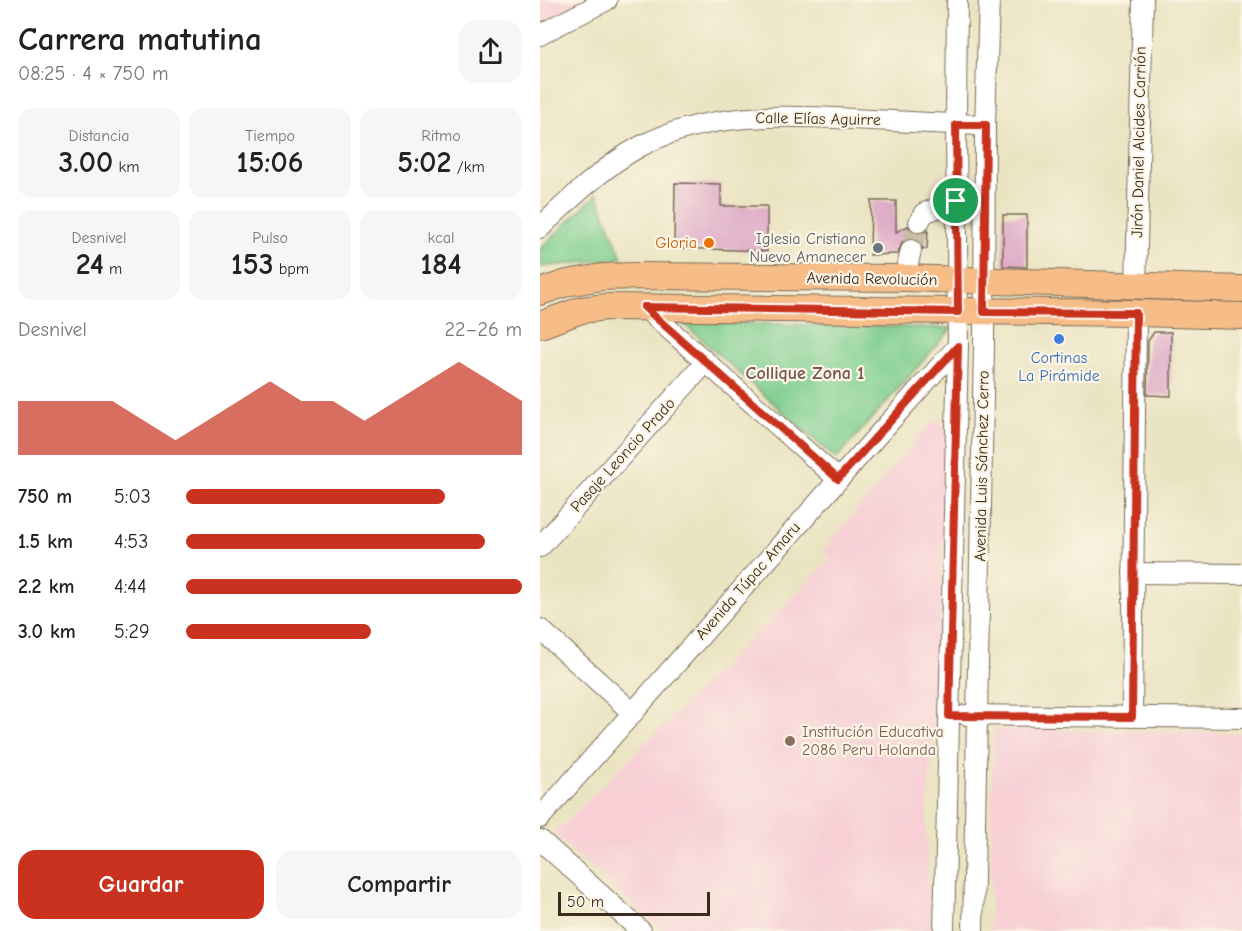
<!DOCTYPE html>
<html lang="es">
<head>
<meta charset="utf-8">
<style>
	:root { --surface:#fff; --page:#f6f6f6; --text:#222; --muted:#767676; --accent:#c8321e }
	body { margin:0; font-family:"Comic Neue",sans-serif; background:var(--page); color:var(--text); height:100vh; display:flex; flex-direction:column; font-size:22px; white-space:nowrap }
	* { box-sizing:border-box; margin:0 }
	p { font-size:20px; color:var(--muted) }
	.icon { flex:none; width:33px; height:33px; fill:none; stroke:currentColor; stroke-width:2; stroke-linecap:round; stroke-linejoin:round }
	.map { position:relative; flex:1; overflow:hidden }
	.sheet { display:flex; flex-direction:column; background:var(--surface); width:540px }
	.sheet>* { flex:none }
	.scale { position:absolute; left:18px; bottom:15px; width:152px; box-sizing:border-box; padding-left:6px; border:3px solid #3b2a1e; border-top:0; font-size:16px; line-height:21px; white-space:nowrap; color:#3b2a1e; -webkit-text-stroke:4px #fcf5e5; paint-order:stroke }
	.pin { position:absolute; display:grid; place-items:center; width:51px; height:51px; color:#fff; margin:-26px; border:3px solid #fff; border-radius:50%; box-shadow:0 2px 6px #0007 }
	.round { display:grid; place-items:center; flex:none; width:63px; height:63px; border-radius:18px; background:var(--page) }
	.summary { display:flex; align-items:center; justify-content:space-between; height:102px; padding:0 18px }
	h1 { font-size:33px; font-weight:700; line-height:45px }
	.metrics { display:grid; grid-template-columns:repeat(3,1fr); gap:9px; height:102px; padding:6px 18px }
	.metrics div { display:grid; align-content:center; border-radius:15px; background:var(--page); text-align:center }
	.metrics b { font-size:30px; font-weight:700 }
	.metrics small { font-size:16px; font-weight:400 }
	.metrics p { font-size:16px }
	.chart { height:168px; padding:12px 18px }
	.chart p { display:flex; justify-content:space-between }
	.chart svg { width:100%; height:108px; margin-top:6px; fill:var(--accent); opacity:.7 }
	.button { display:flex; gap:12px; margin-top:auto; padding:12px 18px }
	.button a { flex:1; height:69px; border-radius:18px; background:var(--accent); color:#fff; font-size:24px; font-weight:700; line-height:69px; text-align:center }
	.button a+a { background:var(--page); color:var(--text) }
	ul { padding:0 18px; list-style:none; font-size:20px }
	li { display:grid; grid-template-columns:96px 72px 1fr; align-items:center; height:45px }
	li i { height:15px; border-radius:8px; background:var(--accent) }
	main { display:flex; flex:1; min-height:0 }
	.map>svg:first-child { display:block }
	.built { fill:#f7cfd5 }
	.green { fill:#7ece8f; stroke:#5c7c56; stroke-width:1.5 }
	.building { fill:#dfacc7 }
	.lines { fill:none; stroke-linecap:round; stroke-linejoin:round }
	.minor-tunnel { stroke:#c8bfa2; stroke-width:20; stroke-dasharray:20 10; stroke-linecap:butt }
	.minor-casing { stroke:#796b58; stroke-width:22 }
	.major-casing { stroke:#796b58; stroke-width:28 }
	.minor { stroke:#fff; stroke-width:20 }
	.major { stroke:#f7bd88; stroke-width:26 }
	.route-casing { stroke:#fff; stroke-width:12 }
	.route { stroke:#c8321e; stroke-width:8 }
	.food-dot { fill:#e8710a; stroke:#fcf5e5; stroke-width:2 }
	.worship-dot { fill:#6b7280; stroke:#fcf5e5; stroke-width:2 }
	.shop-dot { fill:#3f7fe0; stroke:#fcf5e5; stroke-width:2 }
	.education-dot { fill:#8d6e63; stroke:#fcf5e5; stroke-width:2 }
	.labels { text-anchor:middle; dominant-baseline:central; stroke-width:4.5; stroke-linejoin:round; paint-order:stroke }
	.street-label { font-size:16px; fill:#3b2a1e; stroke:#fcf5e5 }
	.worship-label { font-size:16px; fill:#5b616d; stroke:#fcf5e5; text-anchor:end }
	.food-label { font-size:16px; fill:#c56008; stroke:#fcf5e5; text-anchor:end }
	.shop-label { font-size:16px; fill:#366cbe; stroke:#fcf5e5 }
	.education-label { font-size:16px; fill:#785e54; stroke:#fcf5e5; text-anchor:start }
	.neighbourhood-label { font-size:18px; font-weight:bold; fill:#745859; stroke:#fcf5e5 }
</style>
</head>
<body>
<main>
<section class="sheet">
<div class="summary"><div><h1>Carrera matutina</h1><p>08:25 · 4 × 750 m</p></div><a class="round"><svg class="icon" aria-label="share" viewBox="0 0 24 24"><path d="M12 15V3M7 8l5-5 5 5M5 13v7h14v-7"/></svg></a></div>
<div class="metrics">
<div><p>Distancia</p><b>3.00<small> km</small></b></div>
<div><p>Tiempo</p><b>15:06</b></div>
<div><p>Ritmo</p><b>5:02<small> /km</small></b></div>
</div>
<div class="metrics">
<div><p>Desnivel</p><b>24<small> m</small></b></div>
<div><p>Pulso</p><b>153<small> bpm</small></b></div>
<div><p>kcal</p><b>184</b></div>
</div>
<div class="chart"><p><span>Desnivel</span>22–26 m</p>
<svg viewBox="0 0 160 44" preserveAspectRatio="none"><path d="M0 44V22L10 22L20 22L30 22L40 30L50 38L60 30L70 22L80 14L90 22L100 22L110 30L120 22L130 14L140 6L150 14L160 22V44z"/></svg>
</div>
<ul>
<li><b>750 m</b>5:03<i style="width:77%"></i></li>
<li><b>1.5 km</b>4:53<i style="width:89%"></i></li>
<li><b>2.2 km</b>4:44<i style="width:100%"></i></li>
<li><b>3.0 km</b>5:29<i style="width:55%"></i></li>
</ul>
<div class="button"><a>Guardar</a><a>Compartir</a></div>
</section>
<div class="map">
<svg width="702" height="931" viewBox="0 0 702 931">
	<rect width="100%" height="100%" fill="#fcf5e5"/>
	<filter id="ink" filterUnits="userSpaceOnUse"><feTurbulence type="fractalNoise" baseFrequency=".0167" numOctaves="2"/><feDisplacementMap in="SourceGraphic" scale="12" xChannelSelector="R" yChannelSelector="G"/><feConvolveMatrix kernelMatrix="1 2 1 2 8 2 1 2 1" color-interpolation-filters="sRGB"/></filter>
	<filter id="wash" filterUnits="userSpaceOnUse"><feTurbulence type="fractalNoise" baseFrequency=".008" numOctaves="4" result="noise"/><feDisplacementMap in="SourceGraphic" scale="24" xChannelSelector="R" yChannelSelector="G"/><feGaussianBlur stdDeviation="1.35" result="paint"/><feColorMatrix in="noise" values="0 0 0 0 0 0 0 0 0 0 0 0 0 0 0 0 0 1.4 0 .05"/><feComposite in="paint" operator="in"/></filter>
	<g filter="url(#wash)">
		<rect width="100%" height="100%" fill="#ebe4c3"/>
		<g class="built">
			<path d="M0,0H43L0,25Z"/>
			<path d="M397,422L403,425L407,431L399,657L386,825L391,931H123L14,834L291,559L283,551L387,427L391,423Z"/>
			<path d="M453,729L702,733V931H450Z"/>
		</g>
		<g class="green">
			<path d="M57,194L82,258L0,267V249Z"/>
			<path d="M142,322L412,328L296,459Z"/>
		</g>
		<g id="blocks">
			<g class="building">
				<path d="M135,183L181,184V206H227V251L134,248Z"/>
				<path d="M331,201H356V232L368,226L373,232L379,234L385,233L388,230L387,249H383L382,246L379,241L373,238H368L362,242L358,254L330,255Z"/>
				<path d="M463,215H487V267L463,266Z"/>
				<path d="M614,332H631V396L607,395L608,341Z"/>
			</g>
		</g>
	</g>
	<g filter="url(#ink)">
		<use href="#blocks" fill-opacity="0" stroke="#796b58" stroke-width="1.5"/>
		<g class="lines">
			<path class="minor-tunnel" d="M371,250L379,222"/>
			<defs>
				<g id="minor">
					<path d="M0,35L16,26L67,0"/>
					<path d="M379,222L384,213L416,201"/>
					<path d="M0,228C28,201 64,166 99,147C165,112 241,115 313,119C357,121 401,124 445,125"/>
					<path d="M365,278L371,250"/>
					<path d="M596,285L603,0"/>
					<path d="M104,307L298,479"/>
					<path d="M0,547L166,362"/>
					<path d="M593,573L702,574"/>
					<path d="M0,629L93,713"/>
					<path d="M426,715L702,718"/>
					<path d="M592,717L596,313"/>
					<path d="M0,818L336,437L418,346"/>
					<path d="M0,840L101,931"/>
					<path d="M404,931L418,346L416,125L417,0"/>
					<path d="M433,931L444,345L445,125L449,0"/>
				</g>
				<g id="major">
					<path d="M0,292L27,283L62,277L95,276L365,278L702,289"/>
					<path d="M0,325L41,310L66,307L596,313L702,316"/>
				</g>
			</defs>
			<use href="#minor" class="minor-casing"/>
			<use href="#major" class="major-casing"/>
			<use href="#minor" class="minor"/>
			<use href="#major" class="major"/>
		</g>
	</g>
	<g class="lines" filter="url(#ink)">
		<defs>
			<path id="route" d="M416,125H446L444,312L596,313L592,717L409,716L418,346L298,479L104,307L418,312Z"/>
		</defs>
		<use href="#route" class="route-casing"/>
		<use href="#route" class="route"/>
	</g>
	<circle class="food-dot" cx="169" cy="243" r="6"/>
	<circle class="worship-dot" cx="338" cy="248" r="6"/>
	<circle class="shop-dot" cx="519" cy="339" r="6"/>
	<circle class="education-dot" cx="250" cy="741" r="6"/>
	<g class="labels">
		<g class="street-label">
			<text transform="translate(278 119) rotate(1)">Calle Elías Aguirre</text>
			<text transform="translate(599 142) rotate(-89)">Jirón Daniel Alcides Carrión</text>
			<text transform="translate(332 279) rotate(1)">Avenida Revolución</text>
			<text transform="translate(83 455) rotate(-48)">Pasaje Leoncio Prado</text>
			<text transform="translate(442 466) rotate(-89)">Avenida Luis Sánchez Cerro</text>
			<text transform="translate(208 581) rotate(-49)">Avenida Túpac Amaru</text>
		</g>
		<g class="worship-label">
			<text x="326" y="239">Iglesia Cristiana<tspan x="326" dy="18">Nuevo Amanecer</tspan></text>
		</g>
		<g class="food-label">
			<text x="157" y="243">Gloria</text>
		</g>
		<g class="shop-label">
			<text x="519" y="358">Cortinas<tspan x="519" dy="18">La Pirámide</tspan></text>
		</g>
		<g class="education-label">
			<text x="262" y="732">Institución Educativa<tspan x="262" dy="18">2086 Peru Holanda</tspan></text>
		</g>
		<g class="neighbourhood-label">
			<text x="265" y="373">Collique Zona 1</text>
		</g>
	</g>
</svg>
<div class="scale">50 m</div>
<div class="pin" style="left:416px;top:201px;background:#1e9e55"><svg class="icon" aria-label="arrive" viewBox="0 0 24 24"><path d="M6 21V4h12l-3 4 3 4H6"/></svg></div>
</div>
</main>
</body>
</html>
